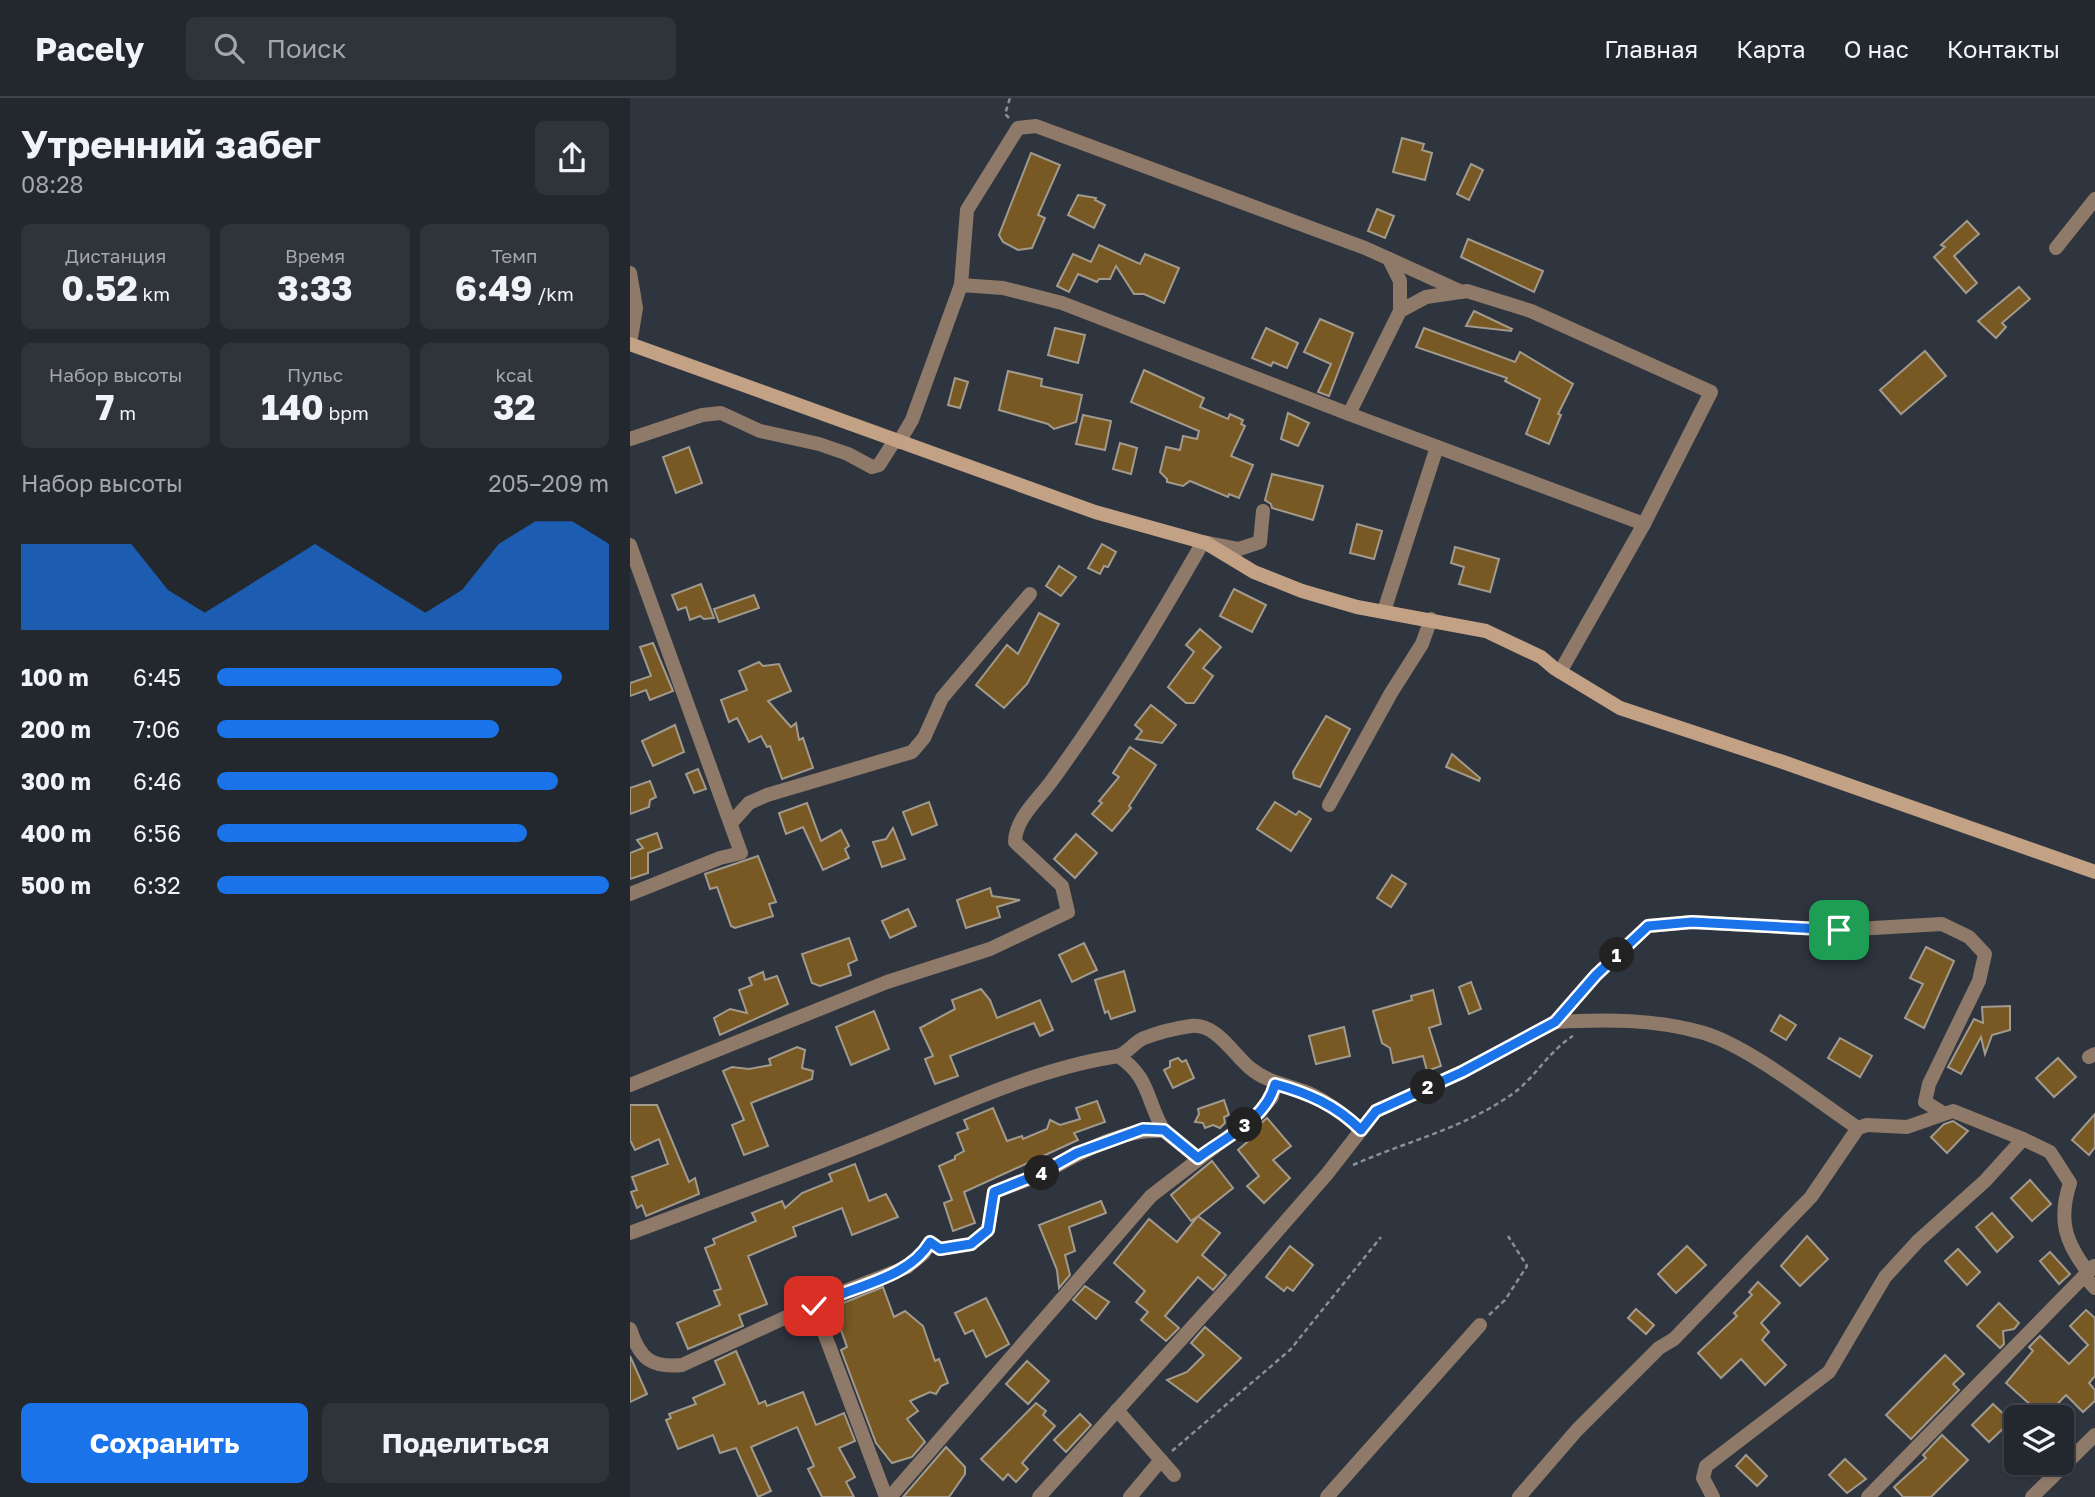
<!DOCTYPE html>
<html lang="ru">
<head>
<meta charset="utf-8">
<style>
	:root { --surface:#23282f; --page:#2f343b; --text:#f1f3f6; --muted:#a3a6aa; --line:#40444b; --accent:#1a73e8 }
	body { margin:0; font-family:"Golos Text",sans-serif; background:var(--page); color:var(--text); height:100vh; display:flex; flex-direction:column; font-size:26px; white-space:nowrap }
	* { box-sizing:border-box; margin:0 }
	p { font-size:23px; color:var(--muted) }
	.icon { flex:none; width:38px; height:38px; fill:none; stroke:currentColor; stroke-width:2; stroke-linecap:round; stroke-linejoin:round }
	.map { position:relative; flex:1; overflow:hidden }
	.side { display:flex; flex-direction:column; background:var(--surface); width:630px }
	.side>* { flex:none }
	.buttons { position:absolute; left:1374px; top:1307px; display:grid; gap:14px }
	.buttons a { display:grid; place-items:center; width:70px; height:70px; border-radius:10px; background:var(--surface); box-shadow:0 2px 5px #0004,0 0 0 2px var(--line); font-size:35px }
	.pin { position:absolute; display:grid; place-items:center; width:60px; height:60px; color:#fff; margin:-30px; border-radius:14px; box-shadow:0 4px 10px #0006 }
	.km { position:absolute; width:35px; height:35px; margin:-18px; border-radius:50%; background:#222; color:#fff; font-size:19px; line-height:35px; text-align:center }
	.round { display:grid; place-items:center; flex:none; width:74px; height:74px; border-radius:10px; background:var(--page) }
	.headline { display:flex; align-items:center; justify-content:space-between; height:119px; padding:0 21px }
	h1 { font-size:38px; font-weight:700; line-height:52px }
	.figures { display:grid; grid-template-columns:repeat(3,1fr); gap:10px; height:119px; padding:7px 21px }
	.figures div { display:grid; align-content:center; border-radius:10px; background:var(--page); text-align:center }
	.figures b { font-size:35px; font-weight:700 }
	.figures small { font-size:19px; font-weight:400 }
	.figures p { font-size:19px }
	.chart { height:196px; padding:14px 21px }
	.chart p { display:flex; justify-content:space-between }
	.chart svg { width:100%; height:126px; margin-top:7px; fill:var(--accent); opacity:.7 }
	.primary-button { display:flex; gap:14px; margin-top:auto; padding:14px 21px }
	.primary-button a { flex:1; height:80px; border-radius:10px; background:var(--accent); color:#fff; font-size:28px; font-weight:700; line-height:80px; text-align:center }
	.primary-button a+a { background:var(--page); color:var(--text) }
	ul { padding:0 21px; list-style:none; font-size:23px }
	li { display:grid; grid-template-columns:112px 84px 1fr; align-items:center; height:52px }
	li i { height:18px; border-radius:9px; background:var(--accent) }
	header { display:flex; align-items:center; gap:42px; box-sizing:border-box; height:98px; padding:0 35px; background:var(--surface); border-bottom:2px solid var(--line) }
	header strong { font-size:33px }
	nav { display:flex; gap:38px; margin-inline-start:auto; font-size:24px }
	.search { width:490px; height:63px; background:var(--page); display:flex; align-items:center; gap:18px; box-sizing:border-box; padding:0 24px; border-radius:10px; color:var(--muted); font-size:26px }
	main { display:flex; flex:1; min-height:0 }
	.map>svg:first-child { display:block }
	.building { fill:#785924; stroke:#a29a8d; stroke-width:2 }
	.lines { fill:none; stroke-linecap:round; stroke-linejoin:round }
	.path { stroke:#8a8f97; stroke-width:2.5; stroke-dasharray:5 3.5; stroke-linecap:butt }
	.minor { stroke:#8f7a69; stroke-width:14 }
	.secondary { stroke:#c2a185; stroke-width:14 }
	.route-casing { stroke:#fff; stroke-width:14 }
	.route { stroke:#1a73e8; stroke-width:9 }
</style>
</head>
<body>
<header>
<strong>Pacely</strong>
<div class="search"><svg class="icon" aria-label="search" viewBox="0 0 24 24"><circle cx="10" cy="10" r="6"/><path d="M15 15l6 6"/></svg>Поиск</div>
<nav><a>Главная</a><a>Карта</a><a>О нас</a><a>Контакты</a></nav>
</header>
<main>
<section class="side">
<div class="headline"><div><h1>Утренний забег</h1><p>08:28</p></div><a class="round"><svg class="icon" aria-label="share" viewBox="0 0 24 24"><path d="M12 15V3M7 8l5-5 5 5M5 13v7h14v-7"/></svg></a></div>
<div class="figures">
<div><p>Дистанция</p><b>0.52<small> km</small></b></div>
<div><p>Время</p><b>3:33</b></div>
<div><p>Темп</p><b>6:49<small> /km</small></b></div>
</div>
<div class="figures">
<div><p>Набор высоты</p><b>7<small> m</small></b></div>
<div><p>Пульс</p><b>140<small> bpm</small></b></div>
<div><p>kcal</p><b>32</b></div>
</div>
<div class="chart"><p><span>Набор высоты</span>205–209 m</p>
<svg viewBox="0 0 160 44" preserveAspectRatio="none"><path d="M0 44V14L10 14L20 14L30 14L40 30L50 38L60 30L70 22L80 14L90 22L100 30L110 38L120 30L130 14L140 6L150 6L160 14V44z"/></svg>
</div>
<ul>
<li><b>100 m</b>6:45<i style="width:88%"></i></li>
<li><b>200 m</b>7:06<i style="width:72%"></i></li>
<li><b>300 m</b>6:46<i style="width:87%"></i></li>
<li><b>400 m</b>6:56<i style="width:79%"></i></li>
<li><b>500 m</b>6:32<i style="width:100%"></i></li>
</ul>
<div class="primary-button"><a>Сохранить</a><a>Поделиться</a></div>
</section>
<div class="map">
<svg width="1465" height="1399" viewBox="0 0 1465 1399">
	<rect width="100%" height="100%" fill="#2f353f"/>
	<g class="building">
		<path d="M772,40L794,46L792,52L802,55L795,82L763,74Z"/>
		<path d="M401,55L430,67L408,117L415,120L402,150L388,152L373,144L369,137Z"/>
		<path d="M841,66L853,72L839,102L827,96Z"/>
		<path d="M448,97L466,100L465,102L475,107L464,130L438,117Z"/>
		<path d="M747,111L764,118L755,140L738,133Z"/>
		<path d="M1337,123L1349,136L1324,158L1347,185L1336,195L1304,159L1315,149L1311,147Z"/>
		<path d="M838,141L913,173L904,194L831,159Z"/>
		<path d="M469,147L510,166L515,156L549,170L534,205L514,196H504L486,168L480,181H469L467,184L448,176L439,194L427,188L443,156L461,164Z"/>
		<path d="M1389,189L1400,201L1372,225L1376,229L1366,240L1348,223Z"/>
		<path d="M844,213L882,231L881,233L836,228Z"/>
		<path d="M690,221L723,235L699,298L688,294L701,266L674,254Z"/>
		<path d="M425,230L455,237L448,265L418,257Z"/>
		<path d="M636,230L668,245L657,270L643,264L641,268L622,260Z"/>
		<path d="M794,230L885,264L890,254L943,286L928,316L931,317L919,346L896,336L910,301L875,283L877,280L786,249Z"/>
		<path d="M1295,253L1316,278L1271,316L1250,292Z"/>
		<path d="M514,272L574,300L570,309L598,321L600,316L613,322L611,326L615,328L601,358L623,367L609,400L599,396L598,399L560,383L553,388L537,384V381L530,374L536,349L550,352L553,338L567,341L569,333L501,304Z"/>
		<path d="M378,273L412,281L411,288L452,297L446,324L424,331L418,326L369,312Z"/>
		<path d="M325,280L338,284L330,310L318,307Z"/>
		<path d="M658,315L679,325L668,348L651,341Z"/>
		<path d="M453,317L481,323L475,352L446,346Z"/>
		<path d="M490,345L507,350L501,376L483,371Z"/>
		<path d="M59,349L72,385L46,395L33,359Z"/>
		<path d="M642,376L693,388L683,422L642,410L641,406L635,402Z"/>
		<path d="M727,426L752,433L744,461L720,455Z"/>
		<path d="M472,446L486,454L478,469L474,468L470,476L458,470Z"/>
		<path d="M825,449L869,461L860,494L829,486L834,469L821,465Z"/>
		<path d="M429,468L446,479L431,498L416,488Z"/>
		<path d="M71,486L84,520L74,521L70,518L60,522L56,509L48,512L42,497Z"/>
		<path d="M604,491L636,507L622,534L590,518Z"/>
		<path d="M124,497L129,510L89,524L84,511Z"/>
		<path d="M409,515L429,526L397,586L374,610L346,587L377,547L388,556Z"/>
		<path d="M570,531L591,549L573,570L583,578L564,605H556L538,589L564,554L556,547Z"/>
		<path d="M23,545L43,593L20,602L16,592L0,598V585L21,578L10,549Z"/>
		<path d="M129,564L133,568L149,566L161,593L138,603L161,629L166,625L169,642L173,640L183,670L152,681L140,648L137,649L131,638L119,644L107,620L99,624L91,602L117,592L109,573Z"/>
		<path d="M521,607L546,627L532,645L506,641L512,633L505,627Z"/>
		<path d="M696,618L720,631L690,689L664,680L663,674Z"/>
		<path d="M45,627L54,654L23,668L12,643Z"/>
		<path d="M500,649L526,667L499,708L501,710L482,733L462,716L472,705L469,703L489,679L483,675Z"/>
		<path d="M822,656L850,680L849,683L816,669Z"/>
		<path d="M68,671L76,691L64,695L56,676Z"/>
		<path d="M20,683L26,699L20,702L19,709L0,716V690Z"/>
		<path d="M299,704L307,727L282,737L273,714Z"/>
		<path d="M645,704L666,717L669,713L681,721L661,753L627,731Z"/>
		<path d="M177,705L191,743L211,732L219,748L215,751L219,760L193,772L173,729L156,736L149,715Z"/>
		<path d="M263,730L275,761L252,769L243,744L256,741Z"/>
		<path d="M27,735L32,750L18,755V775L0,781V755L13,750L7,742Z"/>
		<path d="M446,736L467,755L445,780L424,761Z"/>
		<path d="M128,758L146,804L139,806L143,818L105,830L101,828L87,789L80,791L75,776Z"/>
		<path d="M762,777L776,786L761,809L747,800Z"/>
		<path d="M360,790L362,798L390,802L367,809L370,819L336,830L327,802Z"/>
		<path d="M278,811L286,828L260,840L252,823Z"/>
		<path d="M219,840L227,862L218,866L221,877L190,888L182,885L172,856Z"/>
		<path d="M454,845L467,872L442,884L429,857Z"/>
		<path d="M1296,849L1324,863L1294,930L1275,920L1293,886L1280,880Z"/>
		<path d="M494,873L505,913L481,921L478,913L475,915L465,882Z"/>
		<path d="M133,874L135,882L147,878L158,906L90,937L84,920L100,911L117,915L109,892L122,887L119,880Z"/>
		<path d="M841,884L851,911L839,916L829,889Z"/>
		<path d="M351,891L360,902L367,920L410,902L423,932L410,938L404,925L320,958L328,978L305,986L295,961L303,958L290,930L325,911L322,902Z"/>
		<path d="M803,892L811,926L799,930L811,968L797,973L793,958L763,965L760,950L752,945L743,913L782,902L781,898Z"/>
		<path d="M1380,908V932L1362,937L1355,956L1351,939L1331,976L1318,969L1344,921L1353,925L1352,909Z"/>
		<path d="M244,913L259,951L221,967L206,929Z"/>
		<path d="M1150,917L1166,927L1156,942L1141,933Z"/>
		<path d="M714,929L720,958L686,966L679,938Z"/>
		<path d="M1210,940L1242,958L1230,979L1198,960Z"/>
		<path d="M167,949L175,952L172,970L183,973L182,981L121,1005L138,1048L114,1057L102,1027L114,1022L93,973L102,969L119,971L141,967L139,961Z"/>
		<path d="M548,960L552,964L556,962L564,980L543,990L534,972L540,969V963Z"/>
		<path d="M1428,960L1446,979L1424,999L1406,980Z"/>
		<path d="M594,1002L599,1017L594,1019L595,1025L590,1030L583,1027L575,1030L573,1025L565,1024L569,1016L568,1011Z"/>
		<path d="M467,1003L475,1024L444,1035L448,1042L334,1094L345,1125L323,1133L314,1105L322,1102L309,1068L325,1061V1058L334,1053L327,1035L338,1031L334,1022L363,1010L377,1043L392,1038L393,1041L417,1031L420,1022L430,1027L450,1021L446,1010Z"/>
		<path d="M0,1007H27L59,1084L65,1080L69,1096L16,1118L12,1107L7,1110L1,1094L7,1092L2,1079L38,1066L29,1041L5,1052L0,1042Z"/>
		<path d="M1465,1016V1049L1459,1057L1442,1042Z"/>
		<path d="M637,1020L661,1048L643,1062L660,1080L634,1105L617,1088L629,1078L608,1052L629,1034L625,1030Z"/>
		<path d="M1323,1023L1338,1033L1317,1055L1301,1039L1314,1026Z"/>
		<path d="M582,1063L603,1090L568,1118L590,1135L572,1157L596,1177L583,1192L568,1179L535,1218L549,1230L536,1243L511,1222L518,1214L506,1204L515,1193L484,1165L519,1121L547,1144L568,1118L561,1123L541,1097Z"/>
		<path d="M225,1066L239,1103L256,1096L268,1119L222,1137L212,1110L163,1129L166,1138L118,1158L137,1206L109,1217L113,1228L58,1251L47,1225L90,1207L84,1193L91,1191L75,1150L85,1146L83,1141L126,1123L122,1115L152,1103L155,1110L172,1095L202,1083L199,1076Z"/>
		<path d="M1400,1082L1421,1106L1402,1123L1381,1100Z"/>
		<path d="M471,1103L476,1115L439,1129L445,1153L435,1157L440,1177L429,1190L427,1172L409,1127Z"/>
		<path d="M1362,1115L1383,1139L1367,1154L1346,1129Z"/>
		<path d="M1177,1138L1198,1161L1170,1188L1151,1168Z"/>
		<path d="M660,1148L683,1167L663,1193L657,1189L654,1193L636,1179Z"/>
		<path d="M1057,1148L1076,1167L1046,1195L1028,1176Z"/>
		<path d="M1328,1151L1350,1174L1337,1187L1315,1163Z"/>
		<path d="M1420,1154L1440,1176L1429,1186L1410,1163Z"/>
		<path d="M1128,1184L1150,1205L1131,1225L1139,1234L1132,1242L1156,1267L1135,1287L1111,1261L1091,1280L1068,1255L1107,1218L1104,1215L1122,1197L1119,1194Z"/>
		<path d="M455,1188L479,1204L466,1221L443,1202Z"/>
		<path d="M253,1189L264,1219L275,1213L293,1228L305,1263L309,1261L318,1285L311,1288L306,1296L300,1294L280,1303L288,1313L277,1321L295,1344L282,1359L262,1365L246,1345L211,1252L217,1249L203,1209Z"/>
		<path d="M356,1200L379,1246L356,1259L343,1232L335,1236L325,1215Z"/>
		<path d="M1369,1205L1389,1225L1384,1231L1373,1233L1374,1246L1370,1250L1347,1228Z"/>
		<path d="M1006,1211L1024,1227L1016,1236L998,1220Z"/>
		<path d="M1456,1212L1465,1220V1278L1459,1285L1465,1292V1303L1453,1314L1436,1297L1414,1320H1393L1403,1309L1376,1285L1403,1253L1399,1249L1410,1238L1439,1266L1458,1247L1440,1228Z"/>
		<path d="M575,1229L611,1260L567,1304L537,1282L557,1274L574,1257L561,1245Z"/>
		<path d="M106,1253L129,1306L135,1303L137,1308L173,1294L186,1327L214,1315L225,1343L209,1350L225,1379L216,1384L224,1399H192L178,1371L184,1368L167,1329L121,1349L141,1393L128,1399L106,1350L90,1355L83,1337L48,1351L36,1322L41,1320L39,1316L66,1306L63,1300L95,1286L85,1263Z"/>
		<path d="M1315,1257L1334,1276L1323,1286L1329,1292L1281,1341L1256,1317Z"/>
		<path d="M0,1258L17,1296L0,1304Z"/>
		<path d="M397,1263L419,1283L398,1306L376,1286Z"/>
		<path d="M406,1305L416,1313L413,1317L425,1328L392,1365L398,1371L386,1384L378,1376L373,1382L351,1361Z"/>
		<path d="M1363,1306L1381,1323L1359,1344L1342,1327Z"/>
		<path d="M450,1316L461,1327L436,1354L424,1342Z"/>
		<path d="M1312,1337L1338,1362L1301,1399H1273L1264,1389L1296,1360L1293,1357Z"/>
		<path d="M316,1349L335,1369V1376L319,1399H273Z"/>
		<path d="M1116,1357L1137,1378L1127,1388L1106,1368Z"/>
		<path d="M1215,1361L1236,1381L1217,1395L1199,1377Z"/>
	</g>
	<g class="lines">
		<g class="path">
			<path d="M379,20L375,16L380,0"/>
			<path d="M723,1067C777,1043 836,1030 885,994C906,978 919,953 943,938"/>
			<path d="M859,1217L875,1202L897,1168L878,1138"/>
			<path d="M542,1353L660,1252L751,1139"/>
		</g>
		<g class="minor">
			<path d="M1426,150L1465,101"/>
			<path d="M759,161L770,183V213"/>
			<path d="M0,175L6,210L0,246"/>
			<path d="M331,187L337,112L388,30L406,28L735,150L832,194"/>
			<path d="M719,316L1014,426"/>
			<path d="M0,341L72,317L91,315L130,333L189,346L218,356L242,369L249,367L265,342"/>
			<path d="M269,344L282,322L331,187L373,190L432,205L719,316L770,213L796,199L837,193L901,213L1081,294L1014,426L930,574"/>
			<path d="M0,447L111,755L90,760L0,796"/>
			<path d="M754,513L807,349"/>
			<path d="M699,707L761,595L792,546L801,521"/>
			<path d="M102,724L119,705L137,697L282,654L294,640L312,600L400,496"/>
			<path d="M925,924C975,921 1025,921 1074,935C1120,949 1186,1002 1228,1030"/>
			<path d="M488,958C499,954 504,944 514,940C527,935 547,930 561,928C586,925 603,956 620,970C639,986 662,987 683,997C701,1006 717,1019 731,1032"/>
			<path d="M1459,959L1465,956"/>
			<path d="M0,987L257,884L360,851L438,814L432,788L385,744C385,720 410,700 423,681C478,606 527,525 573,444L609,451L630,444L633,413"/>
			<path d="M534,1033L568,1060"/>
			<path d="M0,1135C83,1104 166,1074 248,1041C327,1009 404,971 488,958C520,979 516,1002 534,1033C489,1030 450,1056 411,1076C396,1083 380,1088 364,1094L358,1132L341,1146L310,1151L300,1144L294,1155L277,1169L202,1198L52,1267C21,1270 10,1261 0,1231"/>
			<path d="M1454,1178L1465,1190"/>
			<path d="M184,1208L256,1399"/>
			<path d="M487,1312L544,1377"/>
			<path d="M260,1399L521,1098L629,1015L642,999L645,986"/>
			<path d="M409,1399L601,1186L697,1076L746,1013L832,974L925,924L966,877L1018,828L1062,824L1209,832L1312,826L1339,839L1355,856L1349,883L1299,986L1295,1004L1313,1015"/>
			<path d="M500,1399L531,1362"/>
			<path d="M697,1399L850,1227"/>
			<path d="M889,1399L947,1332L1029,1250L1044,1241L1181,1099L1228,1030L1237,1027L1277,1029L1323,1013L1393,1041"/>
			<path d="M1083,1399L1073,1380L1076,1368L1199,1274L1255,1179L1288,1143L1355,1083L1393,1041L1420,1054L1440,1085C1428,1122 1435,1144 1458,1174"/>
			<path d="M1238,1399L1464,1168"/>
			<path d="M1402,1399L1465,1337"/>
		</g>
		<path class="secondary" d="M0,246L465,414L576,445L624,474L672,493L727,509L856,533L911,559L924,570L990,610L1153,664L1465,774"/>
	</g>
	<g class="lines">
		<defs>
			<path id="route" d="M184,1208C220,1188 278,1182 300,1144L310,1151L341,1146L358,1132L364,1094L409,1076L447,1055L513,1031L534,1032L568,1060C595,1039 636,1022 645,986C678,995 706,1007 731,1032L746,1013L832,974L925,924L966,877L1018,828L1062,824L1209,832"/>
		</defs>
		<use href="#route" class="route-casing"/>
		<use href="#route" class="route"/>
	</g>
</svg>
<div class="buttons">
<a><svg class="icon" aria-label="layers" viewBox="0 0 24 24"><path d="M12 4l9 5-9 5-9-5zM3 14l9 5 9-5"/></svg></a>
</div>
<div class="pin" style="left:1209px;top:832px;background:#1e9e55"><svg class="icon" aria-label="arrive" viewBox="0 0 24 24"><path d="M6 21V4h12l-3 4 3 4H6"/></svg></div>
<div class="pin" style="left:184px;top:1208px;background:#d93025"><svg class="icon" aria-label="check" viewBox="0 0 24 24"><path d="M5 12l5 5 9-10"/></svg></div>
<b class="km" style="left:987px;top:857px">1</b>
<b class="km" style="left:798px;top:989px">2</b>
<b class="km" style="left:615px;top:1027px">3</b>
<b class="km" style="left:412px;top:1075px">4</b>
</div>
</main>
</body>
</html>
